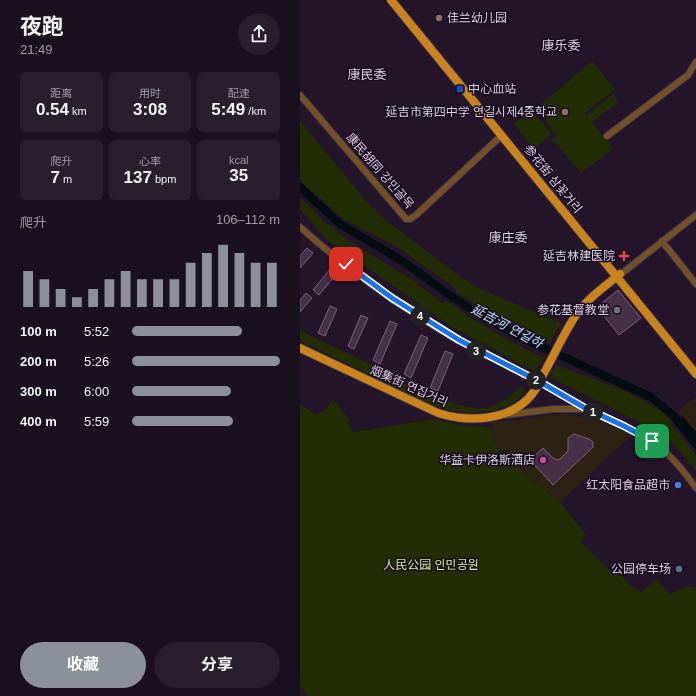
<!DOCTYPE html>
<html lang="zh">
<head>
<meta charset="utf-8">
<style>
	:root { --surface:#1b1020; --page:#281e2d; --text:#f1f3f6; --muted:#a09da5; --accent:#8c9099 }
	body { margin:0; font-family:Arial,"Noto Sans SC","Noto Sans KR",sans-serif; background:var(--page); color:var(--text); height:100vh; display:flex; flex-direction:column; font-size:15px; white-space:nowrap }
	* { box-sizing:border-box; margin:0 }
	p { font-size:13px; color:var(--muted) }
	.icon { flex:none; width:22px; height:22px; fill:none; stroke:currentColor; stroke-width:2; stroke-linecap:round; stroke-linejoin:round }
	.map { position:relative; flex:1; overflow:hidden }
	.panel { display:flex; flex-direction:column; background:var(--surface); width:300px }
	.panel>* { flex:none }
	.pin { position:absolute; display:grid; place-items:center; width:34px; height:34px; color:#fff; margin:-17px; border-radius:8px; box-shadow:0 2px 6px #0006 }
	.km { position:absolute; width:20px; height:20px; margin:-10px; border-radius:50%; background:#222; color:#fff; font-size:11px; line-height:20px; text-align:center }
	.round { display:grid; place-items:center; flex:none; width:42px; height:42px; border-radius:21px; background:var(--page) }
	.summary { display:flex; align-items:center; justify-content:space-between; height:68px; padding:0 20px }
	h1 { font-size:22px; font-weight:700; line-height:30px }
	.metrics { display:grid; grid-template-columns:repeat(3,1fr); gap:6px; height:68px; padding:4px 20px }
	.metrics div { display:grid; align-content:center; border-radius:6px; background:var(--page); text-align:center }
	.metrics b { font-size:17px; font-weight:700 }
	.metrics small { font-size:11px; font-weight:400 }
	.metrics p { font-size:11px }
	.chart { height:112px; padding:8px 20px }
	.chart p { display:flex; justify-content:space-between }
	.chart svg { width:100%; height:72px; margin-top:4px; stroke:var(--accent); stroke-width:6 }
	.primary-button { display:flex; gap:8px; margin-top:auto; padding:8px 20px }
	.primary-button a { flex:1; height:46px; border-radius:24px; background:var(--accent); color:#fff; font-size:16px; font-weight:700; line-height:46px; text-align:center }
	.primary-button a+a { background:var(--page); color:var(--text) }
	ul { padding:0 20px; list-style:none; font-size:13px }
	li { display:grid; grid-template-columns:64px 48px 1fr; align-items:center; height:30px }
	li i { height:10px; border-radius:5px; background:var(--accent) }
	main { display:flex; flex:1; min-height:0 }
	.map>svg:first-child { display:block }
	.commercial { fill:#2c2112 }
	.green { fill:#222c05 }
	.water { fill:#030d12 }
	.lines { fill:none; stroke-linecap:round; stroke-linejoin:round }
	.river { stroke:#030d12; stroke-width:8 }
	.building { fill:#453047; stroke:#78617a }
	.minor-casing { stroke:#3d2f44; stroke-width:8 }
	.major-casing { stroke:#3d2f44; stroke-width:10 }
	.minor { stroke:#725128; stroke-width:6 }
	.major { stroke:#c9841d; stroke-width:8 }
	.route-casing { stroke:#fff; stroke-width:8 }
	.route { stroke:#1a73e8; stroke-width:5 }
	.education-dot { fill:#8d6e63; stroke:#1a0c22; stroke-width:1.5 }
	.transit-dot { fill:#1a4fb4; stroke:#1a0c22; stroke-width:1.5 }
	.health-dot { fill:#e0444e; stroke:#1a0c22; stroke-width:1.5 }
	.worship-dot { fill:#6b7280; stroke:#1a0c22; stroke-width:1.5 }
	.hotel-dot { fill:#d1479c; stroke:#1a0c22; stroke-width:1.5 }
	.shop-dot { fill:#3f7fe0; stroke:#1a0c22; stroke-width:1.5 }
	.service-dot { fill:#5c6f8a; stroke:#1a0c22; stroke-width:1.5 }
	.labels { text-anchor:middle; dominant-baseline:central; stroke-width:3; stroke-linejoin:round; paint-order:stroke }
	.poi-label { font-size:12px; fill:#dad0df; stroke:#1a0c22; text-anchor:end }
	.street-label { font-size:12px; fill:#dad0df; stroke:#1a0c22 }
	.park-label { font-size:12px; fill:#d0f18e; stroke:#1a0c22 }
	.neighbourhood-label { font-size:13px; fill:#dad0df; stroke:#1a0c22 }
	.water-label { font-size:13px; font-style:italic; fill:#b9e5f7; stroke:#1a0c22 }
</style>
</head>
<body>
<main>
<section class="panel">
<div class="summary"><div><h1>夜跑</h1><p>21:49</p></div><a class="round"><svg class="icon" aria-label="share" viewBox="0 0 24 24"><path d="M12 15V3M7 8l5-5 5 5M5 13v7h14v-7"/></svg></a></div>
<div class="metrics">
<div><p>距离</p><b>0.54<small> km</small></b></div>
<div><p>用时</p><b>3:08</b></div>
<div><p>配速</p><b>5:49<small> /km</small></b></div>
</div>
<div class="metrics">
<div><p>爬升</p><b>7<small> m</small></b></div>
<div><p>心率</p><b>137<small> bpm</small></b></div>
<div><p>kcal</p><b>35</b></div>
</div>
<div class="chart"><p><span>爬升</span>106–112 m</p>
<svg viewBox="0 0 160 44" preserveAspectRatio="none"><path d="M5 44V22M15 44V27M25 44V33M35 44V38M45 44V33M55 44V27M65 44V22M75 44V27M85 44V27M95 44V27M105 44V17M115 44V11M125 44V6M135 44V11M145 44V17M155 44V17"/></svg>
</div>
<ul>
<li><b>100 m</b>5:52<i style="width:74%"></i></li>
<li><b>200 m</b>5:26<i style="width:100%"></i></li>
<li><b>300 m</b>6:00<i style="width:67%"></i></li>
<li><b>400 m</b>5:59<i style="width:68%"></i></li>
</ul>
<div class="primary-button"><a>收藏</a><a>分享</a></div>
</section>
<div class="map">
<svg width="396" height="696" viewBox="0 0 396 696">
	<rect width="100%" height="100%" fill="#24152b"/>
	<g class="commercial">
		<path d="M396,397V432L378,410Z"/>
		<path d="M262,414L292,418L333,434L260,502L203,455L196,446L191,423Z"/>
	</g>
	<g class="green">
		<path d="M292,61L315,89L284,114L286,116L313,94L319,102L292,122L313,149L281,173L256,143L254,144L251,140L257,135L236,109Z"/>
		<path d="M231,109L252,134L234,149L214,124Z"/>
		<path d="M0,121L68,203L86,220L158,275L180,289L261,323L250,342L208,323L155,292L156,289L99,248L44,219L0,181Z"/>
		<path d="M0,197L25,222L38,230L37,233L114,281L142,303L146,300C176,323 210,342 245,358L234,371L152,327L116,302L26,239L0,209Z"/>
		<path d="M0,330C19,341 39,348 58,358C87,373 153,411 184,408C198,407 210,395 221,387L226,392L211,405L193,411L166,413L148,410L128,403L0,341Z"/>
		<path d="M256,365C287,377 354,397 373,423L371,425L380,434L396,455V471L374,444L357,432L306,405L249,377Z"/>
		<path d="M33,399L49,419V427L54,432L134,419L154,424L191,428L196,446L203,455L260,502L286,535L280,541L312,573L316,569L332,587L342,592L356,579L371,595C380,588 385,585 396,588V696H7L0,685V405L16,414L24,412Z"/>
	</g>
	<path class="water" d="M382,416L396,432V450L382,432L375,425Z"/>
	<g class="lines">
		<path class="river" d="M0,187L40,224L104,262L148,294L185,318L218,336L351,397L373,415L396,444"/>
	</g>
	<g class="building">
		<path d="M7,248L13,253L0,268V256Z"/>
		<path d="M31,268L37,273L19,295L13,290Z"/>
		<path d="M318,290L341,318L319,335L297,307Z"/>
		<path d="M6,293L12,298L0,312V300Z"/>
		<path d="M30,306L37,309L25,336L18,333Z"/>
		<path d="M61,315L68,318L54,349L48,346Z"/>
		<path d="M90,321L97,324L80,364L73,360Z"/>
		<path d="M121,335L128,338L111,378L104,374Z"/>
		<path d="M145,351L153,354L138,391L130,388Z"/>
		<path d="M274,434L289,439L293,442V447L253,485L230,460L243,448L254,459L259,460L268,451V438Z"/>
	</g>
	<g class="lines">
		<defs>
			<g id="minor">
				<path d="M0,95L106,219H110L116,215L202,135"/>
				<path d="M307,136L388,75L396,62"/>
				<path d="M0,227C50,272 118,320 178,351C199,362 220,371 241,382C256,390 270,400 285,408C303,418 322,424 340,434C364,446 380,466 396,488"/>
				<path d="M362,241L396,284"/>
				<path d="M321,274L396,215"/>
				<path d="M205,415L253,409H283"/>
			</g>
			<g id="major">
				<path d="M91,0L396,374"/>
				<path d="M0,348L138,413C169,423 212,421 233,393C236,390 237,386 239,382C252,360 262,336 276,315C288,298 304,287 320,274"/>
			</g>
		</defs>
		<use href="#minor" class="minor-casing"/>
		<use href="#major" class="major-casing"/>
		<use href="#minor" class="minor"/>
		<use href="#major" class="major"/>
	</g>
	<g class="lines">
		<defs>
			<path id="route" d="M46,264L92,298L159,340L240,382L285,408L324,426L352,441"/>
		</defs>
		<use href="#route" class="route-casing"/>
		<use href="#route" class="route"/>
	</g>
	<g class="education-dot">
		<circle cx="139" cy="18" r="4"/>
		<circle cx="265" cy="112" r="4"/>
	</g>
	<rect class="transit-dot" x="156" y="85" width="8" height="8" rx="2"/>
	<path class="health-dot" d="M322 250h4v4h4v4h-4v4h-4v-4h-4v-4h4z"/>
	<circle class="worship-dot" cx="317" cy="310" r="4"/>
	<circle class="hotel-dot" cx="243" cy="460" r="4"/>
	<circle class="shop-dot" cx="378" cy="485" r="4"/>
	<circle class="service-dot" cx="379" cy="569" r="4"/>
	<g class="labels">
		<g class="poi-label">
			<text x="147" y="18" text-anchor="start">佳兰幼儿园</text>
			<text x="168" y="89" text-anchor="start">中心血站</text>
			<text x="257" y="112">延吉市第四中学 연길시제4중학교</text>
			<text x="315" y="256">延吉林建医院</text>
			<text x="309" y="310">参花基督教堂</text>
			<text x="235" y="460">华益卡伊洛斯酒店</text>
			<text x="370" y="485">红太阳食品超市</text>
			<text x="371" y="569">公园停车场</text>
		</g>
		<g class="street-label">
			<text transform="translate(80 171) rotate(49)">康民胡同 강민골목</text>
			<text transform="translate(253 179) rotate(51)">参花街 삼꽃거리</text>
			<text transform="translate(109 386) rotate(24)">烟集街 연집거리</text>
		</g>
		<g class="park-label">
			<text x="131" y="565">人民公园 인민공원</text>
		</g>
		<g class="neighbourhood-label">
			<text x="261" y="45">康乐委</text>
			<text x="67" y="74">康民委</text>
			<text x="208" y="237">康庄委</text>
		</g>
		<g class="water-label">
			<text transform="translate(207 326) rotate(28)">延吉河 연길하</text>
		</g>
	</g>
</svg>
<div class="pin" style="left:352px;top:441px;background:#1e9e55"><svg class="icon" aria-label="arrive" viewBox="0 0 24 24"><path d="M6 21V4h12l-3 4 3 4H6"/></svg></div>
<div class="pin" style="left:46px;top:264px;background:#d93025"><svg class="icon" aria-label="check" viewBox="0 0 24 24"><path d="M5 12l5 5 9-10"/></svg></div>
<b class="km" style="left:293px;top:412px">1</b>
<b class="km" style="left:236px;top:380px">2</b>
<b class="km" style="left:176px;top:351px">3</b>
<b class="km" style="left:120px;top:316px">4</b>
</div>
</main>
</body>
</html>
